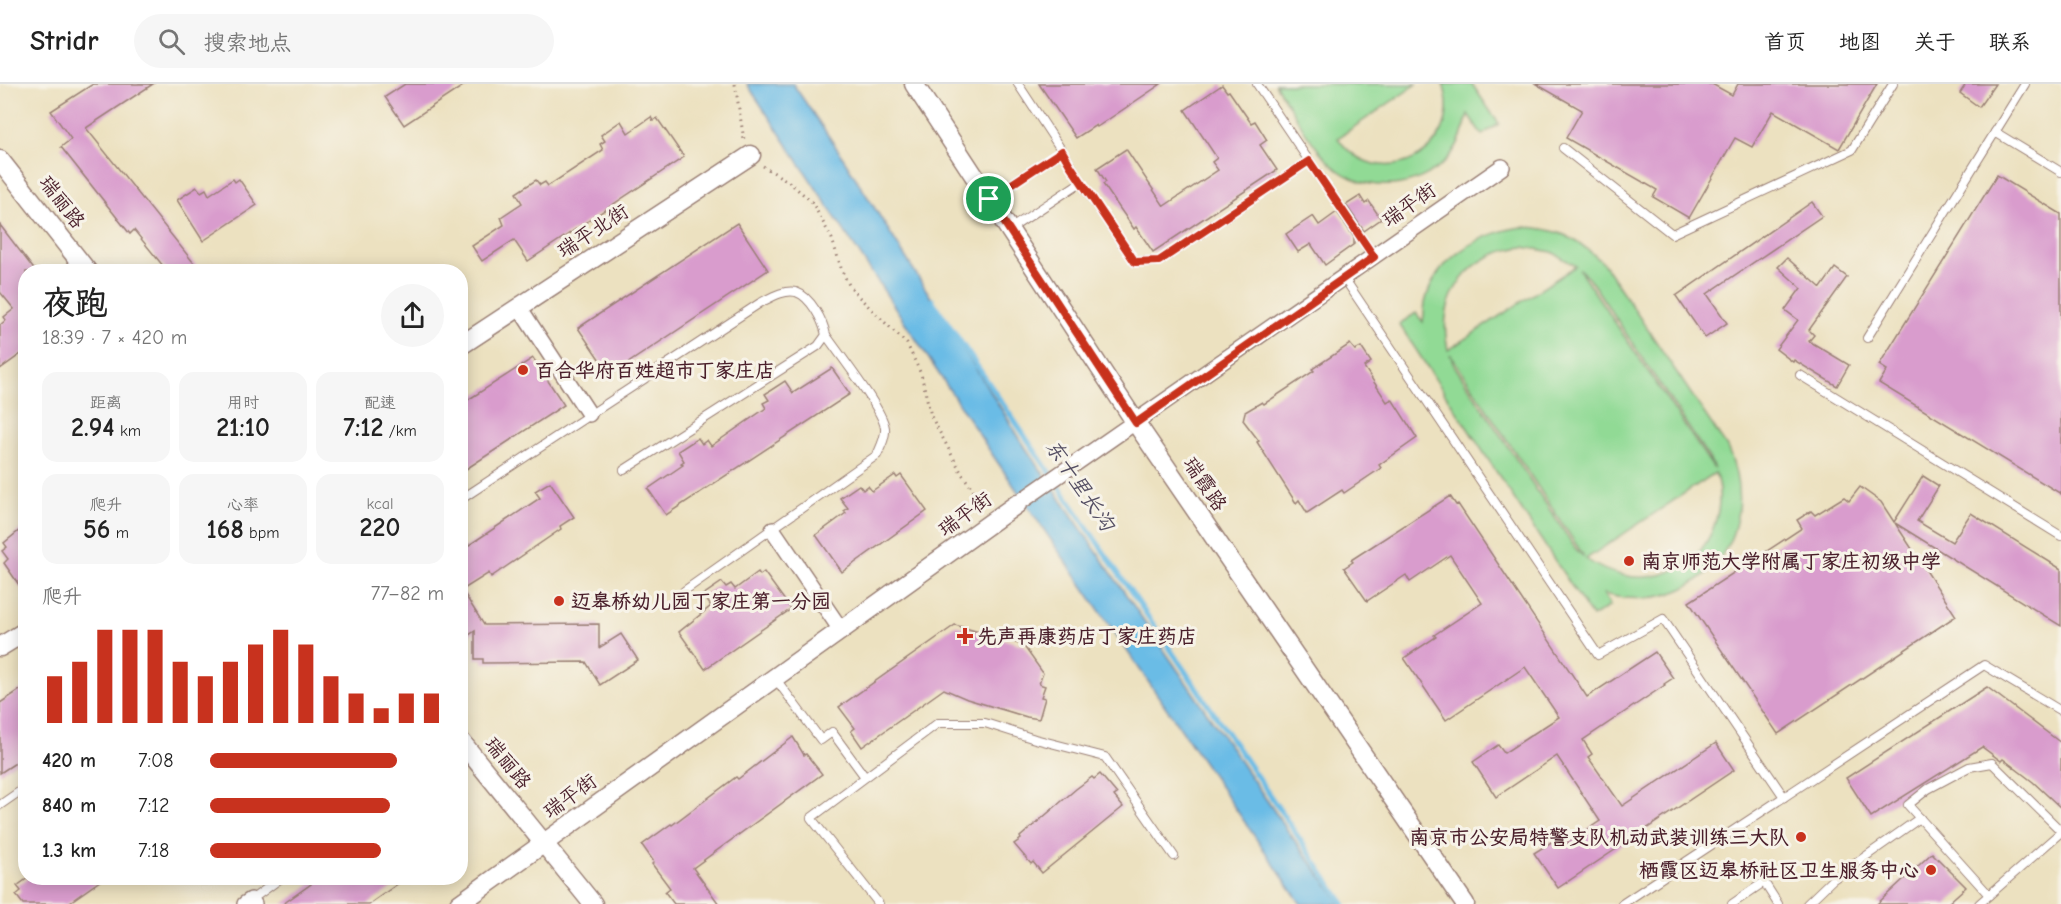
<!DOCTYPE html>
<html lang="zh">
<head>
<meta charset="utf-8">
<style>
	:root { --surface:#fff; --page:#f6f6f6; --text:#222; --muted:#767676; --line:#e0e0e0; --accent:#c8321e }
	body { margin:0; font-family:"Comic Neue","LXGW WenKai TC",sans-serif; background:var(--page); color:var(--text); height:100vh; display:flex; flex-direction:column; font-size:22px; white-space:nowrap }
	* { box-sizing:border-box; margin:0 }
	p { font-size:20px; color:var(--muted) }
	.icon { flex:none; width:33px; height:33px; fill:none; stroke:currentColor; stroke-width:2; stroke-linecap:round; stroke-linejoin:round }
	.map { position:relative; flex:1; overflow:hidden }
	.side { position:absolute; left:18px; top:180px; width:450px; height:621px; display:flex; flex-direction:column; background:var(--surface); border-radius:24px; box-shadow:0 3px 15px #0003 }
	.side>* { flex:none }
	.pin { position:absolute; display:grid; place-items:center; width:51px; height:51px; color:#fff; margin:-26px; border:3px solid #fff; border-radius:50%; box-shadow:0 2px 6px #0007 }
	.round { display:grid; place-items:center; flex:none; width:63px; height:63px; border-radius:32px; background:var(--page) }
	.summary { display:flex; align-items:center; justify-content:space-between; height:102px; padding:0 24px }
	h1 { font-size:33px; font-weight:800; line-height:45px }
	.figures { display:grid; grid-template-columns:repeat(3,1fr); gap:9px; height:102px; padding:6px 24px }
	.figures div { display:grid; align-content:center; border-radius:15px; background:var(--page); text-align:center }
	.figures b { font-size:26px; font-weight:800 }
	.figures small { font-size:16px; font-weight:400 }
	.figures p { font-size:16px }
	.chart { height:168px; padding:12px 24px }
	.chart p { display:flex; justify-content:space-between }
	.chart svg { width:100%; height:108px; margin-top:6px; stroke:var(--accent); stroke-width:6 }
	ul { padding:0 24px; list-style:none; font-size:20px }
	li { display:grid; grid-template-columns:96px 72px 1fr; align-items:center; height:45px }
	li i { height:15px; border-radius:8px; background:var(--accent) }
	header { display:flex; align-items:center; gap:36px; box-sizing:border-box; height:84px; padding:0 30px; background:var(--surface); border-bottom:2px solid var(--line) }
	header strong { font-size:28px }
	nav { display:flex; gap:33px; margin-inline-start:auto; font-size:21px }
	.search { width:420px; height:54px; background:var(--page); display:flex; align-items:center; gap:15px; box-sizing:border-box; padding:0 21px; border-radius:33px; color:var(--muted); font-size:22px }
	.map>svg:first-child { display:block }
	.green { fill:#91da95; stroke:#6e7c60; stroke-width:1.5; fill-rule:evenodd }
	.water { fill:#6bbce6; stroke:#5a6e88; stroke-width:1.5 }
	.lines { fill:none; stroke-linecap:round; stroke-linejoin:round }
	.stream { stroke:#6bbce6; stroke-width:5 }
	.building { fill:#d99ccd }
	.service-casing { stroke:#9b8076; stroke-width:10 }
	.minor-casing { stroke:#9b8076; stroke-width:18 }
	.tertiary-casing { stroke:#9b8076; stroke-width:21 }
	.path { stroke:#9b8076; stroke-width:3; stroke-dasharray:1.5 4.5; stroke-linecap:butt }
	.service { stroke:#fff; stroke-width:8 }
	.minor { stroke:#fff; stroke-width:15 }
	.tertiary { stroke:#fff; stroke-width:18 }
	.route-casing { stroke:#fff; stroke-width:12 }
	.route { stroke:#c8321e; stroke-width:8 }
	.poi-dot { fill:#c8321e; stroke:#f7f3e8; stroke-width:2 }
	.labels { text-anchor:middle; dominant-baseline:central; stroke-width:6; stroke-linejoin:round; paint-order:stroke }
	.street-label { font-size:20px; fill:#4a1f2b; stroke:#f7f3e8 }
	.poi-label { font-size:20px; font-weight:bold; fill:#4a1f2b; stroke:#f7f3e8; text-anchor:start }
	.water-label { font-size:21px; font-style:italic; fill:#544e63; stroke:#f7f3e8 }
</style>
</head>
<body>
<header>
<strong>Stridr</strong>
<div class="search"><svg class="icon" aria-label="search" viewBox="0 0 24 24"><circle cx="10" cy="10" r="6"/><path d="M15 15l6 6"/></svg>搜索地点</div>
<nav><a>首页</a><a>地图</a><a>关于</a><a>联系</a></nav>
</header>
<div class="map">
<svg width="2061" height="820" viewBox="0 0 2061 820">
	<rect width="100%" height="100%" fill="#f7f3e8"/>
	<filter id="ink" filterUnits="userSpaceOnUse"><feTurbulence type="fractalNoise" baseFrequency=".0167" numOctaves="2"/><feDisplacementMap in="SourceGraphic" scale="12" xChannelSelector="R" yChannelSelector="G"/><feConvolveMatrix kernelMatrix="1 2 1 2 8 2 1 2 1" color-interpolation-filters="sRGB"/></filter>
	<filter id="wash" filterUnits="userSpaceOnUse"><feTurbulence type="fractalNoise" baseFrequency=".008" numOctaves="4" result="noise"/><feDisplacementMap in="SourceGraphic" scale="24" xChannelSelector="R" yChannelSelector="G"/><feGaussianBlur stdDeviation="1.35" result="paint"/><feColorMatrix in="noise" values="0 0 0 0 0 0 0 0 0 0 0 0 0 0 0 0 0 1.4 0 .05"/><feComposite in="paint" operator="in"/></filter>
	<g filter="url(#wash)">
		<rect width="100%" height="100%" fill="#ece1c0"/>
		<g class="green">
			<path d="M1275,0H1417L1338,54C1378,113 1467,68 1443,0H1472L1499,40L1482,51L1468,30C1465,43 1461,56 1453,68C1427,104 1373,112 1338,86C1314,68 1292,25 1275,0Z"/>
			<path d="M1522,143C1559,144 1577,154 1603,179L1727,363C1767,452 1698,535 1604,510L1610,522L1592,533L1399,240L1416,229L1423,238C1424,232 1424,225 1425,219C1435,174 1480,149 1522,143ZM1524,163L1552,168L1576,182L1448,266C1436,211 1469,169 1524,163ZM1579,185L1588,193L1597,206L1709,374L1714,385ZM1450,270L1583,471V472L1575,464L1454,281ZM1715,389C1721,405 1720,423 1715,439C1697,496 1632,508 1586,475Z"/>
		</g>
		<path class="water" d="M747,0H793L838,66L1027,366L1292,753L1342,820H1301L994,373Z"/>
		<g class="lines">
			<path class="stream" d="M932,216L1344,820"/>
		</g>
		<g id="blocks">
			<g class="building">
				<path d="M93,0H153L86,44L201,188H168L134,146L130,150L61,63L71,55L51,27Z"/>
				<path d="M405,0H466L404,41L385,13Z"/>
				<path d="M1039,0H1161L1097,43L1096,41L1076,54Z"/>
				<path d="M1536,0H1712L1732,11L1738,0H1877L1839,65L1773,27L1752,63L1735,54L1689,134L1653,113L1657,106L1566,54L1582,26Z"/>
				<path d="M1966,0H1995L1979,23L1960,9Z"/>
				<path d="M1222,1L1227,8L1229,7L1251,39L1255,37L1267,56L1260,61L1277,86L1153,168L1136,143L1134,145L1103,100L1106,98L1097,84L1126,65L1164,122L1218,86L1212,78L1217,74L1185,26Z"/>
				<path d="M651,33L653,37L657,34L684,73L528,177L514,156L482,177L472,162L504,141L501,133L522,119L516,109L536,96L540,101L545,98L548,102L603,66L600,60L605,57L601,51L621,37L628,49Z"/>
				<path d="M1997,91L2061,130V410L1879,299L1887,286L1879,281Z"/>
				<path d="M233,95L235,98L239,95L257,121L203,157L177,116L197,103L201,108L206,105L209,111Z"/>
				<path d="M1360,112L1365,120L1369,117L1381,135L1364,147L1346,121Z"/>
				<path d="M1812,118L1822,132L1707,210L1727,239L1705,254L1676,212Z"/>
				<path d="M1337,128L1354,153V160L1325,181L1311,160L1298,168L1286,150L1313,132L1319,141Z"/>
				<path d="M737,139L768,186L610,291L578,244Z"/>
				<path d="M0,141L36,188H26L25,267L0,285V241L6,236L4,233L14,225L0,208Z"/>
				<path d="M1787,174L1821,204L1835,184L1847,193L1809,246L1814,251L1809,257L1849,281L1837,302L1794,276L1793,278L1776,265L1798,236L1785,226L1801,204L1778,183Z"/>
				<path d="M1350,260L1355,266L1361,263L1371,278L1364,283L1387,318L1392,315L1417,354L1379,381L1381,384L1344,409L1342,406L1307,429L1299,416L1296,419L1257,358L1259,357L1243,336L1245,328L1262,318L1264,320L1314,287L1312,285Z"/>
				<path d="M533,274L564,321L460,389V321Z"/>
				<path d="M832,284L850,310L666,431L648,405L683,381L681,379L684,377L678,367L698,354L702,360L707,356L711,362L766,324L763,319L769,316L765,310L785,297L793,309Z"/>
				<path d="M895,391L897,394L901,391L927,427L842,488L816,451L846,429L844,427L848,424L840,414L859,401L863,406L868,402L872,407Z"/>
				<path d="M1923,392L1939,402L1917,437L1952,458L1971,429L2061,485V542L1895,439L1956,532L1778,650L1689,518L1802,444L1797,436L1811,427L1815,431L1844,413L1849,417L1860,403L1881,418L1894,438Z"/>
				<path d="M550,398L574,433L560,442L561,445L491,493L489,489L462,506L484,541L599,540V564L621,550L638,576L600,601L586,578L483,579V575H475V547L460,557V467L540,414L535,407Z"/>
				<path d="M1450,412L1456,421L1458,420L1587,613L1655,568L1673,594L1664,600L1665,601L1583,656L1592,670L1588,673L1622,722L1716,659L1734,686L1558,804L1534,769L1556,755L1561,763L1600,737L1557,672L1496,713L1473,678L1498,661L1504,669L1559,633L1525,583L1446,636L1404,574L1436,553L1434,551L1482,519L1450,471L1410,498L1406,491L1367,517L1344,484L1353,478L1351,476Z"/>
				<path d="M26,441V511L4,479L8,475L2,467L7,463L4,459Z"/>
				<path d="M758,488L760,491L764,488L791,525L705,585L679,548L711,522L703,511L722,498L726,503L731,500L735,505Z"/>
				<path d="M955,541L1023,561L1043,589L1039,600L1045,602L1041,613L1045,614L1039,635L1027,633L967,615L944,605L862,663L851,647L855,644L839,623Z"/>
				<path d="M26,602V672L0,689V619Z"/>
				<path d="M1987,603L2061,659V724L2033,698L2003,675L2001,677L1982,663L1871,733L1846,694Z"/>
				<path d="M793,653L804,671L806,670L822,690L693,784L719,820H674L665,808L670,804L652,780L654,778L642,761L671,740L672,741L736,693L738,695Z"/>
				<path d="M1100,690L1117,710L1114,712L1123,723L1042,789L1033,778L1031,780L1014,760L1021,755L1020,753L1076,705L1092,693L1094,695Z"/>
				<path d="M1932,769L1966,803L1947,820H1877Z"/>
				<path d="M28,794H104L67,820H23L16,811L21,807L17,802Z"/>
				<path d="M306,794H406L369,820H283L311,800Z"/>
			</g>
		</g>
	</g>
	<g filter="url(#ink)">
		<use href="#blocks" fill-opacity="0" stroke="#9b8076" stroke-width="1.5"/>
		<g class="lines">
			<defs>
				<g id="service">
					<path d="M1018,0L1062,67"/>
					<path d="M1257,0L1374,173"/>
					<path d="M1995,48L2061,88"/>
					<path d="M1563,64L1672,150L1852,66L1893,0"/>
					<path d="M1081,98L1135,178L1159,177L1309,77"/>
					<path d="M990,114L1062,67L1081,98L1010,145"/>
					<path d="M1344,194L1598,571L1663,535L1784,713"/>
					<path d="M1867,254L2025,0"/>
					<path d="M1800,291L2061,452"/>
					<path d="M460,416L760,219C770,214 784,205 796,208C811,213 823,237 826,251L818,262L624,386"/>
					<path d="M684,507L877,371C881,362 886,353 885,344C882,324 839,270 826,251"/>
					<path d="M775,594L821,656L832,648L865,693"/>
					<path d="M0,721L26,703"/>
					<path d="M1989,811L1908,721L1928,705L1969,683L1992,679L2061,747"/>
					<path d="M251,816L281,794"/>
					<path d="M879,820L811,734L938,639H985L1035,655L1105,673L1174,772"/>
					<path d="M1622,820L1984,581L2061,627"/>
					<path d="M1732,820L1764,798L1778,820"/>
					<path d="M1807,820L1832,796L1920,734"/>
					<path d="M1979,820L2061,748"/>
				</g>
				<g id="minor">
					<path d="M519,223L589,330"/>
					<path d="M1017,420L1502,83"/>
					<path d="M773,446L841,546"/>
					<path d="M245,820L251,816L254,820"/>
				</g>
				<g id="tertiary">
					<path d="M914,0L1136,339L1465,820"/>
					<path d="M0,76L88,188"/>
					<path d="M460,262L751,71"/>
					<path d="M0,563L26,547"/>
					<path d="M460,656L593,820"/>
					<path d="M459,820L1017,420"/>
				</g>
			</defs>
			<use href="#service" class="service-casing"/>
			<use href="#minor" class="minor-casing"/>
			<use href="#tertiary" class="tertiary-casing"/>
			<g class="path">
				<path d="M735,0L744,56"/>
				<path d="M763,82L789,98L812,118L832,155L842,187L849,201L858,212L907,260L921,290L931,332L962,390L979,414"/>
			</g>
			<use href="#service" class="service"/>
			<use href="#minor" class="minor"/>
			<use href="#tertiary" class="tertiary"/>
		</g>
	</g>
	<g class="lines" filter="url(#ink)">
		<defs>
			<path id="route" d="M1062,67L1070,81L1135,178L1159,177L1309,77L1374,173L1136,339L989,115Z"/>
		</defs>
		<use href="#route" class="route-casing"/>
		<use href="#route" class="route"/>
	</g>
	<g class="poi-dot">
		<circle cx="523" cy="286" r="6"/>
		<circle cx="1629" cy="477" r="6"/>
		<circle cx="559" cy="517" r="6"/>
		<path d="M962 543h6v6h6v6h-6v6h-6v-6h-6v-6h6z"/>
		<circle cx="1801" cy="753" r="6"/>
		<circle cx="1931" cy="786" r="6"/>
	</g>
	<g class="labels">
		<g class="street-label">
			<text transform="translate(62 118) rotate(52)">瑞丽路</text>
			<text transform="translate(1409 121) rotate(-35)">瑞平街</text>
			<text transform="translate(593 147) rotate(-33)">瑞平北街</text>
			<text transform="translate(1205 400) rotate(56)">瑞霞路</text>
			<text transform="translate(965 430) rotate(-36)">瑞平街</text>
			<text transform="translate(508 679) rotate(51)">瑞丽路</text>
			<text transform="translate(570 712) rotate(-36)">瑞平街</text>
		</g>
		<g class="poi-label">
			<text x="535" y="286">百合华府百姓超市丁家庄店</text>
			<text x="1641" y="477">南京师范大学附属丁家庄初级中学</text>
			<text x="571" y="517">迈皋桥幼儿园丁家庄第一分园</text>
			<text x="977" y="552">先声再康药店丁家庄药店</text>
			<text x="1789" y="753" text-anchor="end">南京市公安局特警支队机动武装训练三大队</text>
			<text x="1919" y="786" text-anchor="end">栖霞区迈皋桥社区卫生服务中心</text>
		</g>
		<g class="water-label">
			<text transform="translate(1080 401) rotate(56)">东十里长沟</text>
		</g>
	</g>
</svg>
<div class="pin" style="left:989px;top:115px;background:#1e9e55"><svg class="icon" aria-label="arrive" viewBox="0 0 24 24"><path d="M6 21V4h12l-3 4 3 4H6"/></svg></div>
<section class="side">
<div class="summary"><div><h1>夜跑</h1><p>18:39 · 7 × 420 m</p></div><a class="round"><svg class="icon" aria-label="share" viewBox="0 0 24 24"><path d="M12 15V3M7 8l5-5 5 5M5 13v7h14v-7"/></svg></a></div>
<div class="figures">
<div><p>距离</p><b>2.94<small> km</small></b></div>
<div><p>用时</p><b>21:10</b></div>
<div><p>配速</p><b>7:12<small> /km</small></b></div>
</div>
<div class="figures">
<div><p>爬升</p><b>56<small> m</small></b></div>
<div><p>心率</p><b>168<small> bpm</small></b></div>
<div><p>kcal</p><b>220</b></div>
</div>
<div class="chart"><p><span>爬升</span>77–82 m</p>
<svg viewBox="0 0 160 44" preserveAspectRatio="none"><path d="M5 44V25M15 44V19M25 44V6M35 44V6M45 44V6M55 44V19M65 44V25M75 44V19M85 44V12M95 44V6M105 44V12M115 44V25M125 44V32M135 44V38M145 44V32M155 44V32"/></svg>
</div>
<ul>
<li><b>420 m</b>7:08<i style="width:80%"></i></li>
<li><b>840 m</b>7:12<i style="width:77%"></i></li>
<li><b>1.3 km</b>7:18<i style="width:73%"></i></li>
</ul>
</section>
</div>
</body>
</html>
